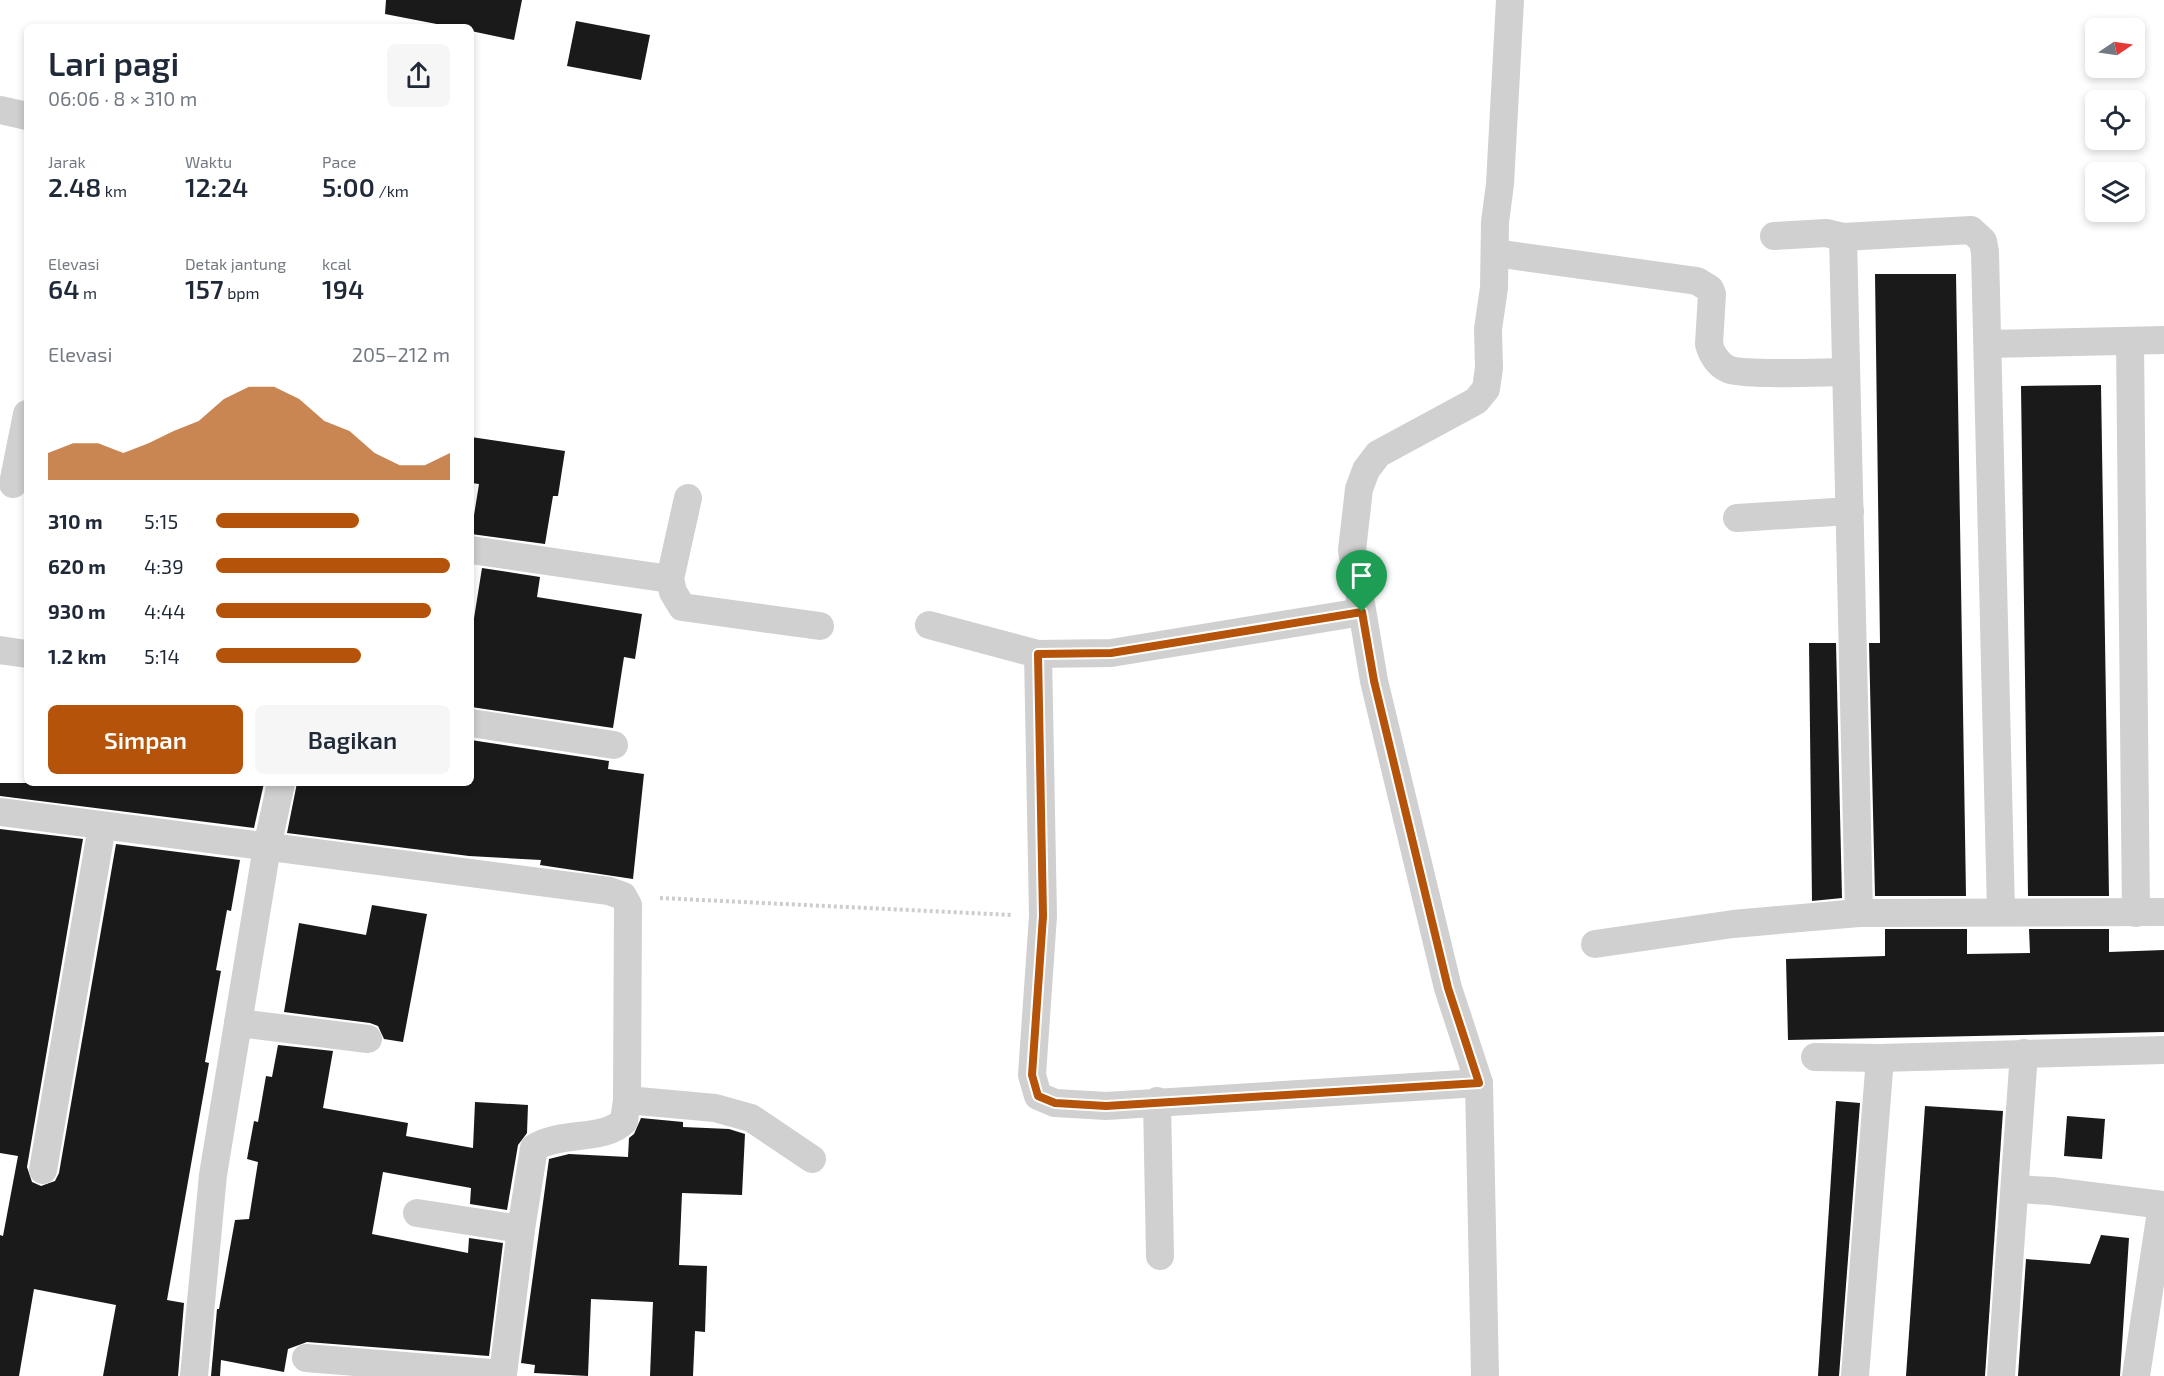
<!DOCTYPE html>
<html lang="id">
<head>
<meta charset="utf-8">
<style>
	:root { --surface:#fff; --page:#f6f6f7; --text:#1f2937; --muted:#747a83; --accent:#b45309 }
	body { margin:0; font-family:"Exo 2",sans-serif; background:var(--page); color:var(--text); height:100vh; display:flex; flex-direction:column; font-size:22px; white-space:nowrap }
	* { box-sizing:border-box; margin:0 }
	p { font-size:20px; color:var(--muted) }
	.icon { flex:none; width:33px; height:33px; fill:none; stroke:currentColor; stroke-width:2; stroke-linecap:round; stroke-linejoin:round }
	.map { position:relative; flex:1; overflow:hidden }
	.panel { position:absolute; left:24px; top:24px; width:450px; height:762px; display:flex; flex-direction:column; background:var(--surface); border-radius:9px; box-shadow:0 3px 9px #0003 }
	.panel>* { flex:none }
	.needle { width:39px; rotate:77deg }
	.controls { position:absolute; left:2085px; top:18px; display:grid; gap:12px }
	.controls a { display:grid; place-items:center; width:60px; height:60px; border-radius:9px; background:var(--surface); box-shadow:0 3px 9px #0003; font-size:30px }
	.pin { position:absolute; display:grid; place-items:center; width:51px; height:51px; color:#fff; margin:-62px -26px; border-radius:50% 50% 50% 0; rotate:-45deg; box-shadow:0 0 6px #0007 }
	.pin .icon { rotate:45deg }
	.round { display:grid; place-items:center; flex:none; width:63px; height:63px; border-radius:9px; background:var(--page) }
	.summary { display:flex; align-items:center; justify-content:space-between; height:102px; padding:0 24px }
	h1 { font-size:33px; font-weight:600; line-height:45px }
	.figures { display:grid; grid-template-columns:repeat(3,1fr); gap:9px; height:102px; padding:6px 24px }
	.figures div { display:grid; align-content:center }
	.figures b { font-size:26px; font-weight:600 }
	.figures small { font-size:16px; font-weight:400 }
	.figures p { font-size:16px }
	.chart { height:168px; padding:12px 24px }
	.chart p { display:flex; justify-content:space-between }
	.chart svg { width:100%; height:108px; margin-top:6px; fill:var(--accent); opacity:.7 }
	.cta { display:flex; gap:12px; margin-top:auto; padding:12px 24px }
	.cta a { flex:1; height:69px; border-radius:9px; background:var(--accent); color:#fff; font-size:24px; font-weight:600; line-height:69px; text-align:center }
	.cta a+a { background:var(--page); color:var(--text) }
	ul { padding:0 24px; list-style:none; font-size:20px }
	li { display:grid; grid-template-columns:96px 72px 1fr; align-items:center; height:45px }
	li i { height:15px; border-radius:8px; background:var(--accent) }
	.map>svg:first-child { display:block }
	.building { fill:#1a1a1a }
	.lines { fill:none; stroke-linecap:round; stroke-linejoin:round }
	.path { stroke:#cdcdcd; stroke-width:4; stroke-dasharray:3 3; stroke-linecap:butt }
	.minor { stroke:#d0d0d0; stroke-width:28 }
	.route-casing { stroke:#fff; stroke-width:12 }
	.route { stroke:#b45309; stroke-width:8 }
</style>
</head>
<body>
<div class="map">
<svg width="2164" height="1376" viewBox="0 0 2164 1376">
	<rect width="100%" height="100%" fill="#fff"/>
	<g class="building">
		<path d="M386,0H522L514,40L471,31V27H452L385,14Z"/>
		<path d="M576,21L650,35L641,80L567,66Z"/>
		<path d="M1875,274H1956L1966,896H1875L1869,643H1880Z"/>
		<path d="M2101,385L2109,896H2028L2021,386Z"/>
		<path d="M471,437L565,451L558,496H553L545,544L471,534L479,484L471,483Z"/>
		<path d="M482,568L540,577L537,597L642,614L635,659L624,657L613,728L471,707V637Z"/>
		<path d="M1809,643H1836L1842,898L1812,901Z"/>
		<path d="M471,740L609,761L608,769L644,774L633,879L540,865L541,860L469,856L287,833L297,783H471Z"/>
		<path d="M0,783H264L254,828L0,796Z"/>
		<path d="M0,829L83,839L27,1167L32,1182L41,1186L55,1181L59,1173L116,844L240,860L231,911L227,910L216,970L221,971L205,1062L209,1063L167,1300L184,1303L178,1376H103L116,1305L34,1289L19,1376H0V1235L3,1236L18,1156L0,1153Z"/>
		<path d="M372,905L427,914L403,1042L384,1039L378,1026L370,1023L284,1012L299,923L366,935Z"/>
		<path d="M1885,929H1967V954L2030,953L2029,929H2109V952L2164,950V1032L1788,1040L1786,959L1885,956Z"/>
		<path d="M278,1045L333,1051L323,1108L408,1123L406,1136L473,1148L475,1102L528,1105L527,1133L518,1145L507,1210L470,1204L471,1188L383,1172L372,1234L468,1253L469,1238L503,1243L489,1356L307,1342L288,1349L284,1372L221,1360L220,1376H211L217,1309H219L235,1220L249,1219L258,1162L247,1159L254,1121L258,1122L266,1076L272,1077Z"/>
		<path d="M1836,1101L1860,1103L1839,1376H1818Z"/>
		<path d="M1925,1106L2003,1111L1985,1376H1906Z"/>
		<path d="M2067,1116L2105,1119L2102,1159L2064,1156Z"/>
		<path d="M641,1118L683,1122V1127L729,1129L745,1134L742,1195L682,1193L679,1265L707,1266L705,1332L695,1331L693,1376H650L653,1302L591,1299L588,1376L534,1373L535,1365L521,1363L549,1159L569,1154L628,1157L629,1138L634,1134Z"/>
		<path d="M2101,1235L2129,1238L2120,1376H2018L2026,1259L2090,1264Z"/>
	</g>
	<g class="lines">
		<path class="path" d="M660,898L1012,915"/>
		<g class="minor">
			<path d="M0,110L27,116"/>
			<path d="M1774,236L1826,233L1843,237L1971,230L1983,241L1985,252L2001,911"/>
			<path d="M1843,237L1859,913"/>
			<path d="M1495,253L1697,281L1710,289L1712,294L1709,344C1711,353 1718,365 1728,369C1743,376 1825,372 1846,372"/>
			<path d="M2130,342L2136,913"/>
			<path d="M1988,344L2164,340"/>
			<path d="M13,484L27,414"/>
			<path d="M688,498L670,579L673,592L682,607L820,626"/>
			<path d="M1737,518L1850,511"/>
			<path d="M471,550L670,579"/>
			<path d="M929,625L1038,654L1111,653L1362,612"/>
			<path d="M0,650L27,654"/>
			<path d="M1038,654L1043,916L1032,1075L1038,1096L1055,1103L1106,1106L1479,1083"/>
			<path d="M471,723L614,745"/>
			<path d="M0,812L609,891L623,896L628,905L627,1100L624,1121C605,1141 560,1131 534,1148L521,1229L503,1374L306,1358"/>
			<path d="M1595,944L1733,924L1859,913L2164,912"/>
			<path d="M238,1023L368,1039"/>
			<path d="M1815,1057L1880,1058L2164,1050"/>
			<path d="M627,1100L715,1108L751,1118L812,1159"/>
			<path d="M1157,1101L1160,1256"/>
			<path d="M43,1170L102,826"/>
			<path d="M2016,1189L2051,1191L2164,1205"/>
			<path d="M417,1213L521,1229"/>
			<path d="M194,1376L213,1175L267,847L281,783"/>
			<path d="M1485,1376L1479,1083L1448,988L1374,681L1352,550L1359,489L1366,470L1378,454L1476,401L1486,389L1489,368L1488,329L1494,288L1495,222L1500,184L1510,0"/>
			<path d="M1855,1376L1880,1058"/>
			<path d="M2001,1376L2024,1053"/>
			<path d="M2136,1376L2162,1205"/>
		</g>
	</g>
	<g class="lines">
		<defs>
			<path id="route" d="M1362,612L1374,681L1448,988L1479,1083L1106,1106L1055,1103L1038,1096L1032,1075L1043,916L1038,654L1111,653Z"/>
		</defs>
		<use href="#route" class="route-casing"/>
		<use href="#route" class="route"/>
	</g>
</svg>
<div class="controls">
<a><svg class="needle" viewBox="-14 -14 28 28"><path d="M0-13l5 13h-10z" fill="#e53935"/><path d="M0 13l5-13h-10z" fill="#747a83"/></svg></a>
<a><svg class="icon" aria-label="locate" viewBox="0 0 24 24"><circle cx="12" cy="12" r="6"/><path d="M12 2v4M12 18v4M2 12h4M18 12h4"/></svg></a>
<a><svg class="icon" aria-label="layers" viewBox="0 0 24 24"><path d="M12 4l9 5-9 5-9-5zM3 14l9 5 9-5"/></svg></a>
</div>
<div class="pin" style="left:1362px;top:612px;background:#1e9e55"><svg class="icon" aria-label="arrive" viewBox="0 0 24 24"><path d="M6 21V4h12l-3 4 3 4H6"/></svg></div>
<section class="panel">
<div class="summary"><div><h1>Lari pagi</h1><p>06:06 · 8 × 310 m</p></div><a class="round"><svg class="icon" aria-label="share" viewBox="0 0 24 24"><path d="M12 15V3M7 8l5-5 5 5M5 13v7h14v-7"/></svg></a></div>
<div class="figures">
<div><p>Jarak</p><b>2.48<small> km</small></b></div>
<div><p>Waktu</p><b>12:24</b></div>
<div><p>Pace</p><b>5:00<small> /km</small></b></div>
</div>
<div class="figures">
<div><p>Elevasi</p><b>64<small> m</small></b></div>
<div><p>Detak jantung</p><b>157<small> bpm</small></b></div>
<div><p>kcal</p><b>194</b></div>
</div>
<div class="chart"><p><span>Elevasi</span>205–212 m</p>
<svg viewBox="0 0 160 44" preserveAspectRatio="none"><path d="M0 44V33L10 29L20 29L30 33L40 29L50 24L60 20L70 11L80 6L90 6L100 11L110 20L120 24L130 33L140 38L150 38L160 33V44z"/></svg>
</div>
<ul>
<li><b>310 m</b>5:15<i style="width:61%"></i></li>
<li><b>620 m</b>4:39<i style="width:100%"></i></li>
<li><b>930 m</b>4:44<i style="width:92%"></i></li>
<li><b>1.2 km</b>5:14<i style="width:62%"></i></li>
</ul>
<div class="cta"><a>Simpan</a><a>Bagikan</a></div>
</section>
</div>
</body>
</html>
